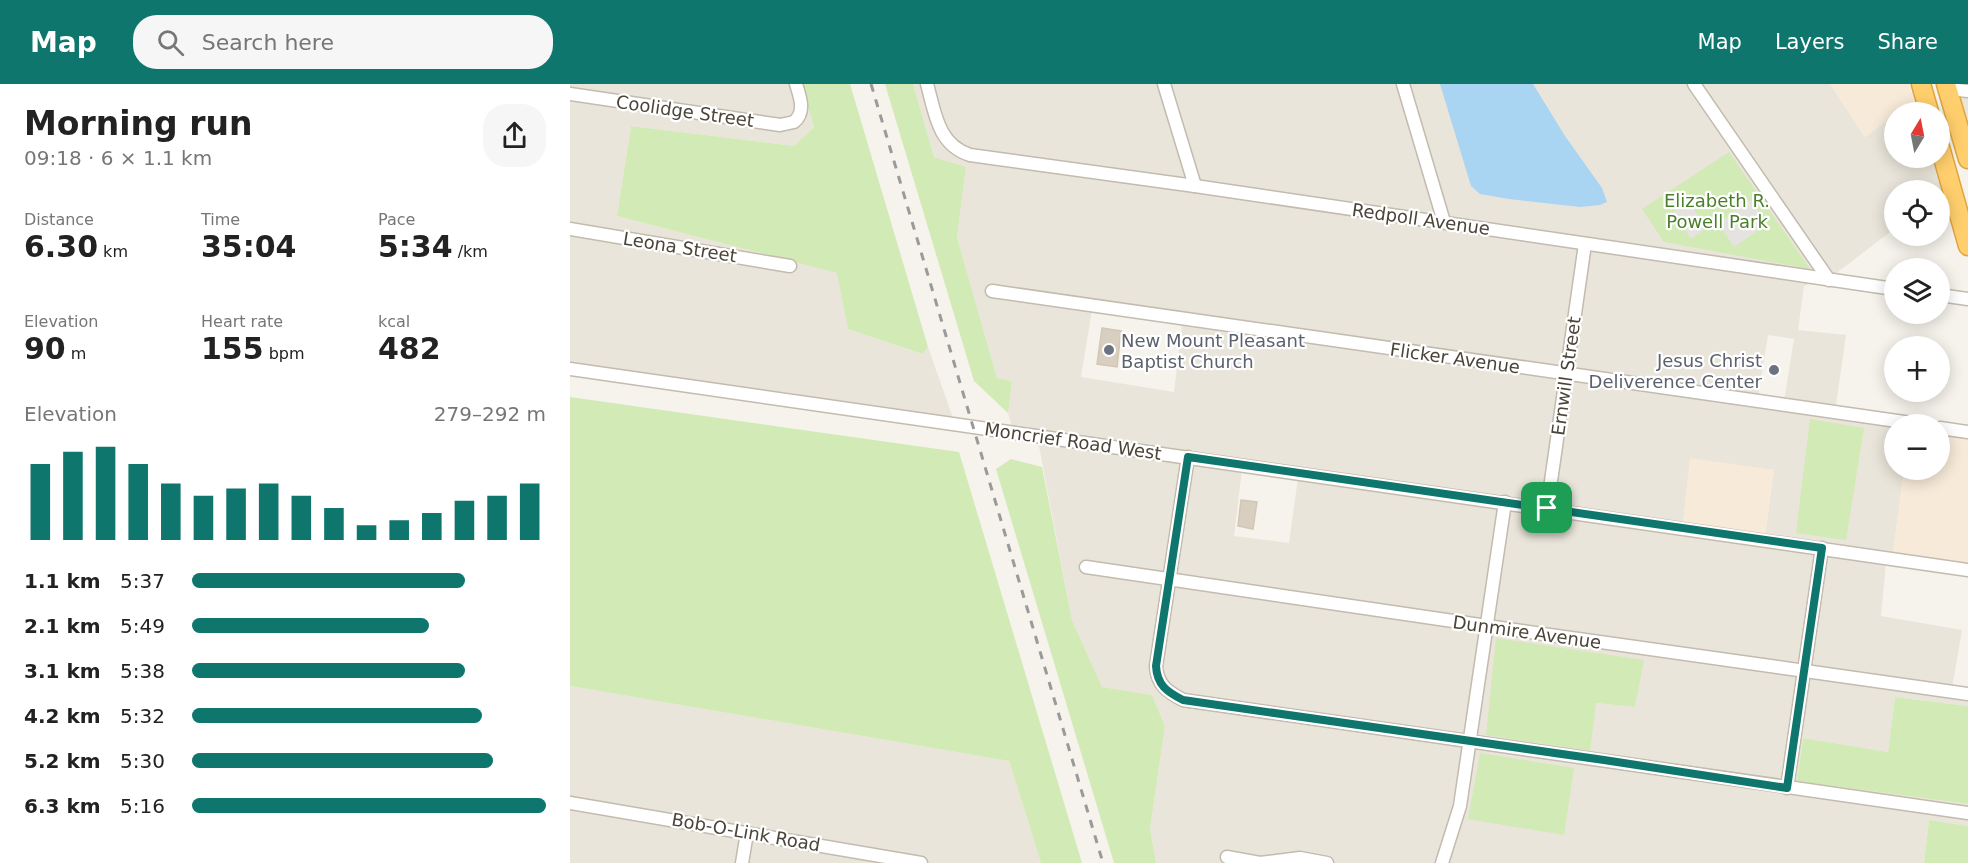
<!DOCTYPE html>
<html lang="en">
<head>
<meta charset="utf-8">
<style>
	:root { --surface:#fff; --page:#f6f6f6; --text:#222; --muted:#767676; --accent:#0f766e }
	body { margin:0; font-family:"DejaVu Sans",sans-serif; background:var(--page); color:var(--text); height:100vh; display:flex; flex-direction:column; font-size:22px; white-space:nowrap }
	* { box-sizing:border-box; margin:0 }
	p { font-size:20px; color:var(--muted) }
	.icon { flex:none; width:33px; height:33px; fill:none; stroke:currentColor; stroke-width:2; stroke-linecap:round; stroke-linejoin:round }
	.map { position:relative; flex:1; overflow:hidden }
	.side { display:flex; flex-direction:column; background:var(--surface); width:570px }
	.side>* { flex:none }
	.needle { width:39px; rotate:10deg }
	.buttons { position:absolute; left:1314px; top:18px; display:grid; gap:12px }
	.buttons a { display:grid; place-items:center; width:66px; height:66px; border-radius:50%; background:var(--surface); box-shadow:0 3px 15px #0003; font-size:30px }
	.pin { position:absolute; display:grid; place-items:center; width:51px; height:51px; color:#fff; margin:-26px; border-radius:12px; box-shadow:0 3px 9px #0006 }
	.round { display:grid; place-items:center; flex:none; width:63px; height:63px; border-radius:24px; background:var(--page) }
	.headline { display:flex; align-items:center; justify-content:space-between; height:102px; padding:0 24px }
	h1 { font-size:33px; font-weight:600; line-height:45px }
	.metrics { display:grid; grid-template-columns:repeat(3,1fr); gap:9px; height:102px; padding:6px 24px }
	.metrics div { display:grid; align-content:center }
	.metrics b { font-size:30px; font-weight:600 }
	.metrics small { font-size:16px; font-weight:400 }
	.metrics p { font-size:16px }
	.chart { height:168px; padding:12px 24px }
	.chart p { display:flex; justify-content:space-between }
	.chart svg { width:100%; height:108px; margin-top:6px; stroke:var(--accent); stroke-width:6 }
	ul { padding:0 24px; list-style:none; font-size:20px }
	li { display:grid; grid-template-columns:96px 72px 1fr; align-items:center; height:45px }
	li i { height:15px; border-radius:8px; background:var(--accent) }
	header { display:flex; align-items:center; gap:36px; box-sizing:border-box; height:84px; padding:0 30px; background:var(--accent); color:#fff }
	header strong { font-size:28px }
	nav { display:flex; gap:33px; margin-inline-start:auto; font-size:21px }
	.search { width:420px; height:54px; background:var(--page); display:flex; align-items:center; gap:15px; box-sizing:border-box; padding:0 21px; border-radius:24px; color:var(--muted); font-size:22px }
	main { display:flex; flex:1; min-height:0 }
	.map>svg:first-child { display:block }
	.residential { fill:#eae5da; fill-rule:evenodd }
	.commercial { fill:#f7ead8 }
	.green { fill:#d2eab5 }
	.parking { fill:#e5e3e0 }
	.water { fill:#a9d4f2 }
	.building { fill:#d8cfc1; stroke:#d3c7b4; stroke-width:1.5 }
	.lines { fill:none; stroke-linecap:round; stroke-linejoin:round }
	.minor-casing { stroke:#c2bbae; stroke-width:15 }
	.highway-casing { stroke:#e0a43c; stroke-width:21 }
	.minor { stroke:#fff; stroke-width:12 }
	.highway { stroke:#ffcf6e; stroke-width:18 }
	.rail { stroke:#9a9a9a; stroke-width:3; stroke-dasharray:8 8; stroke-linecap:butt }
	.route-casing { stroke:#fff; stroke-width:12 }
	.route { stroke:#0f766e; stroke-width:8 }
	.worship-dot { fill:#6b7280; stroke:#fff; stroke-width:2 }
	.labels { text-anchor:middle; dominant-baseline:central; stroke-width:4.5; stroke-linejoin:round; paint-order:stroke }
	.street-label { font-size:18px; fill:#4b4439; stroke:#fff }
	.park-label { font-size:18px; fill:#4a7f2a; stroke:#fff }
	.worship-label { font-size:18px; fill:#5b616d; stroke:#fff; text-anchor:start }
</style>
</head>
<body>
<header>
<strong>Map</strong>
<div class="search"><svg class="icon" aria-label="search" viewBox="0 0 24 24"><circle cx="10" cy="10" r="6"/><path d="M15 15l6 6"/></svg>Search here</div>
<nav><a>Map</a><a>Layers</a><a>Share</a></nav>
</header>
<main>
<section class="side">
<div class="headline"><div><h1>Morning run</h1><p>09:18 · 6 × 1.1 km</p></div><a class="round"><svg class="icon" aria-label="share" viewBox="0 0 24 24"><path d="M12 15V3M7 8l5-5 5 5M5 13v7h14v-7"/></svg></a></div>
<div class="metrics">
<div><p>Distance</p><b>6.30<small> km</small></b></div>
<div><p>Time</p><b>35:04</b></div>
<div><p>Pace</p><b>5:34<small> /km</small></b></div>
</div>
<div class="metrics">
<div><p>Elevation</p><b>90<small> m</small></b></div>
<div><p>Heart rate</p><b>155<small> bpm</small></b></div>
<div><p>kcal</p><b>482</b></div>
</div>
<div class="chart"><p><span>Elevation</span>279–292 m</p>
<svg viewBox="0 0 160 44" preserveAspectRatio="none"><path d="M5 44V13M15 44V8M25 44V6M35 44V13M45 44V21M55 44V26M65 44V23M75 44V21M85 44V26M95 44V31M105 44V38M115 44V36M125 44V33M135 44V28M145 44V26M155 44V21"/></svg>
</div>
<ul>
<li><b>1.1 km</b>5:37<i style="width:77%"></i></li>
<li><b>2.1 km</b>5:49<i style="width:67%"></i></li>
<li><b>3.1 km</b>5:38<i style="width:77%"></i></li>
<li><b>4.2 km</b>5:32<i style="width:82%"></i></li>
<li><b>5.2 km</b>5:30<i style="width:85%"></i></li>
<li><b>6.3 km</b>5:16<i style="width:100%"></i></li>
</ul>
</section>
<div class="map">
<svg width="1398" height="779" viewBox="0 0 1398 779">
	<rect width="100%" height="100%" fill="#f6f3ec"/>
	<g class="residential">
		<path d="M0,0H231L244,43L224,62L61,42L47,132L268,189L278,245L351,270L358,263L383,334L0,279Z"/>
		<path d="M343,0H1260L1295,53L1324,31V74H1362L1373,108L1370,111V106H1324V145L1264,191L1234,202L1228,246L1276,251L1264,335L1324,343V386H1334L1323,469L1195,451L1204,386L1120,375L1113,439L442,343L438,329L442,297L427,294L387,153L396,83L364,73ZM522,226L612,240L604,308L511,293ZM1198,251L1224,255L1214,317L1188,313Z"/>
		<path d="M1384,0L1398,2V49Z"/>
		<path d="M468,357L672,386L664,452L719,459L728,394L1316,479L1311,532L1392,546L1382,604L1398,607V622L1325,613L1318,668L1233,654L1227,697L1398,720V742L1359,736L1354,779H586L580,745L595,642L582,611L532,603L502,536ZM1073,576L1065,623L1026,619Z"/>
		<path d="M0,602L439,677L471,779H0Z"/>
	</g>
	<g class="commercial">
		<path d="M1260,0H1339L1344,17L1328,28H1324V31L1295,53Z"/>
		<path d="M1370,349L1398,353V480L1323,469L1334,386H1370Z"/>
		<path d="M1120,374L1204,386L1195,451L1113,439Z"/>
	</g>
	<g class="green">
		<path d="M231,0H280L358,263L352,270L278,245L267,189L47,132L61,42L224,62L244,43Z"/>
		<path d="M315,0H343L364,73L396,83L387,153L427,294L442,297L438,329L404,297Z"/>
		<path d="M1159,68L1240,185L1094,158L1072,125Z"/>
		<path d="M0,313L389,368L512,779H471L439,677L0,602Z"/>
		<path d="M1240,335L1294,344L1276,456L1226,449Z"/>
		<path d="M441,375L472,383L502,536L532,603L582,611L595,642L580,745L586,779H544L426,385Z"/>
		<path d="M926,554L1074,576L1065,623L1026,619L1020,667L916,651Z"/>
		<path d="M1325,613L1398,622V720L1227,697L1233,654L1318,668Z"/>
		<path d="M910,669L1004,684L994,751L898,735Z"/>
		<path d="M1359,736L1398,742V779H1354Z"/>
	</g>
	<g class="parking">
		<path d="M1181,116L1197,140L1164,163L1148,139Z"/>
		<path d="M1119,118L1137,144L1121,155L1103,128Z"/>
	</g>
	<path class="water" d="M870,0H963L995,52L1032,104L1037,118L1030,121L1010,123L939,115L910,110L901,102Z"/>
	<g class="building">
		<path d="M532,244L551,247L547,283L527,280Z"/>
		<path d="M671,416L687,418L683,445L668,442Z"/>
	</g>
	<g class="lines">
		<defs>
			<g id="minor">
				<path d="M357,0C365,29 368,61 400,71L625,102L1324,205"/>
				<path d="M594,0L625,102"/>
				<path d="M833,0L874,138"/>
				<path d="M1124,0L1259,196"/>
				<path d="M1378,5L1398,7"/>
				<path d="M0,10L210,41L224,38C236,28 230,13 226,0"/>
				<path d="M0,145L220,182"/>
				<path d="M422,207L1348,340"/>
				<path d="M1370,211L1398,215"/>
				<path d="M0,285L1398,486"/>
				<path d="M1370,344L1398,348"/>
				<path d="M618,373L586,582C587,601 598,608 613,616L1398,729"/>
				<path d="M977,425L1015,160"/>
				<path d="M516,483L917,542L1398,610"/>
				<path d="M1217,704L1252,464"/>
				<path d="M0,719L351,779"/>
				<path d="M657,773L690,779L730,774L757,779"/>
				<path d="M172,779L177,749"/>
				<path d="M872,779L890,722L935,418"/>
			</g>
			<g id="highway">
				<path d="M1351,0L1359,28"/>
				<path d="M1376,0L1398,75"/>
				<path d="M1370,63L1398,162"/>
			</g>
		</defs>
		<use href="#minor" class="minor-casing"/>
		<use href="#highway" class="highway-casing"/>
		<use href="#minor" class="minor"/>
		<use href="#highway" class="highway"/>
		<path class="rail" d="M301,0L533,779"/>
	</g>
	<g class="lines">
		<defs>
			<path id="route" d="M618,373L1252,464L1217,704L1034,676L613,616C597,608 587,601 586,582Z"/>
		</defs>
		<use href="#route" class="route-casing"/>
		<use href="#route" class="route"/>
	</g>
	<g class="worship-dot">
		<circle cx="539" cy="266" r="6"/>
		<circle cx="1204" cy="286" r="6"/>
	</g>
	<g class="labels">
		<g class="street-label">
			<text transform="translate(115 27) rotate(8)">Coolidge Street</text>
			<text transform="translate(851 135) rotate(8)">Redpoll Avenue</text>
			<text transform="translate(110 163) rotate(9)">Leona Street</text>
			<text transform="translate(885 274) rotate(8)">Flicker Avenue</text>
			<text transform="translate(996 292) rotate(-82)">Ernwill Street</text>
			<text transform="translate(503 357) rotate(8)">Moncrief Road West</text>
			<text transform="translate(957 548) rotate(8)">Dunmire Avenue</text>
			<text transform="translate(176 748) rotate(10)">Bob-O-Link Road</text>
		</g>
		<g class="park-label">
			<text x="1147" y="116">Elizabeth R.<tspan x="1147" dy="21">Powell Park</tspan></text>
		</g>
		<g class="worship-label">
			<text x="551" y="256">New Mount Pleasant<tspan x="551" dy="21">Baptist Church</tspan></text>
			<text x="1192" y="276" text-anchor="end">Jesus Christ<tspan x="1192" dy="21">Deliverence Center</tspan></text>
		</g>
	</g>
</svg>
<div class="buttons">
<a><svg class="needle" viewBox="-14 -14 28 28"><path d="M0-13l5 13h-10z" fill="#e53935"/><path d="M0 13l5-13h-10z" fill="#767676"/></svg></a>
<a><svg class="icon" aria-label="locate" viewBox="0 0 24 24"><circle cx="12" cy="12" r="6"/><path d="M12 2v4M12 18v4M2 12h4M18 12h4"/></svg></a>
<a><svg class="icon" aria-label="layers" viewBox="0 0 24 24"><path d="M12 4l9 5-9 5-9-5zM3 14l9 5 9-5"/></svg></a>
<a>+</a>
<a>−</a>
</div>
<div class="pin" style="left:977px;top:424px;background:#1e9e55"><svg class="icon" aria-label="arrive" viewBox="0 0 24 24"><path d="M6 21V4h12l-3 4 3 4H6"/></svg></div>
</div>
</main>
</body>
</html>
